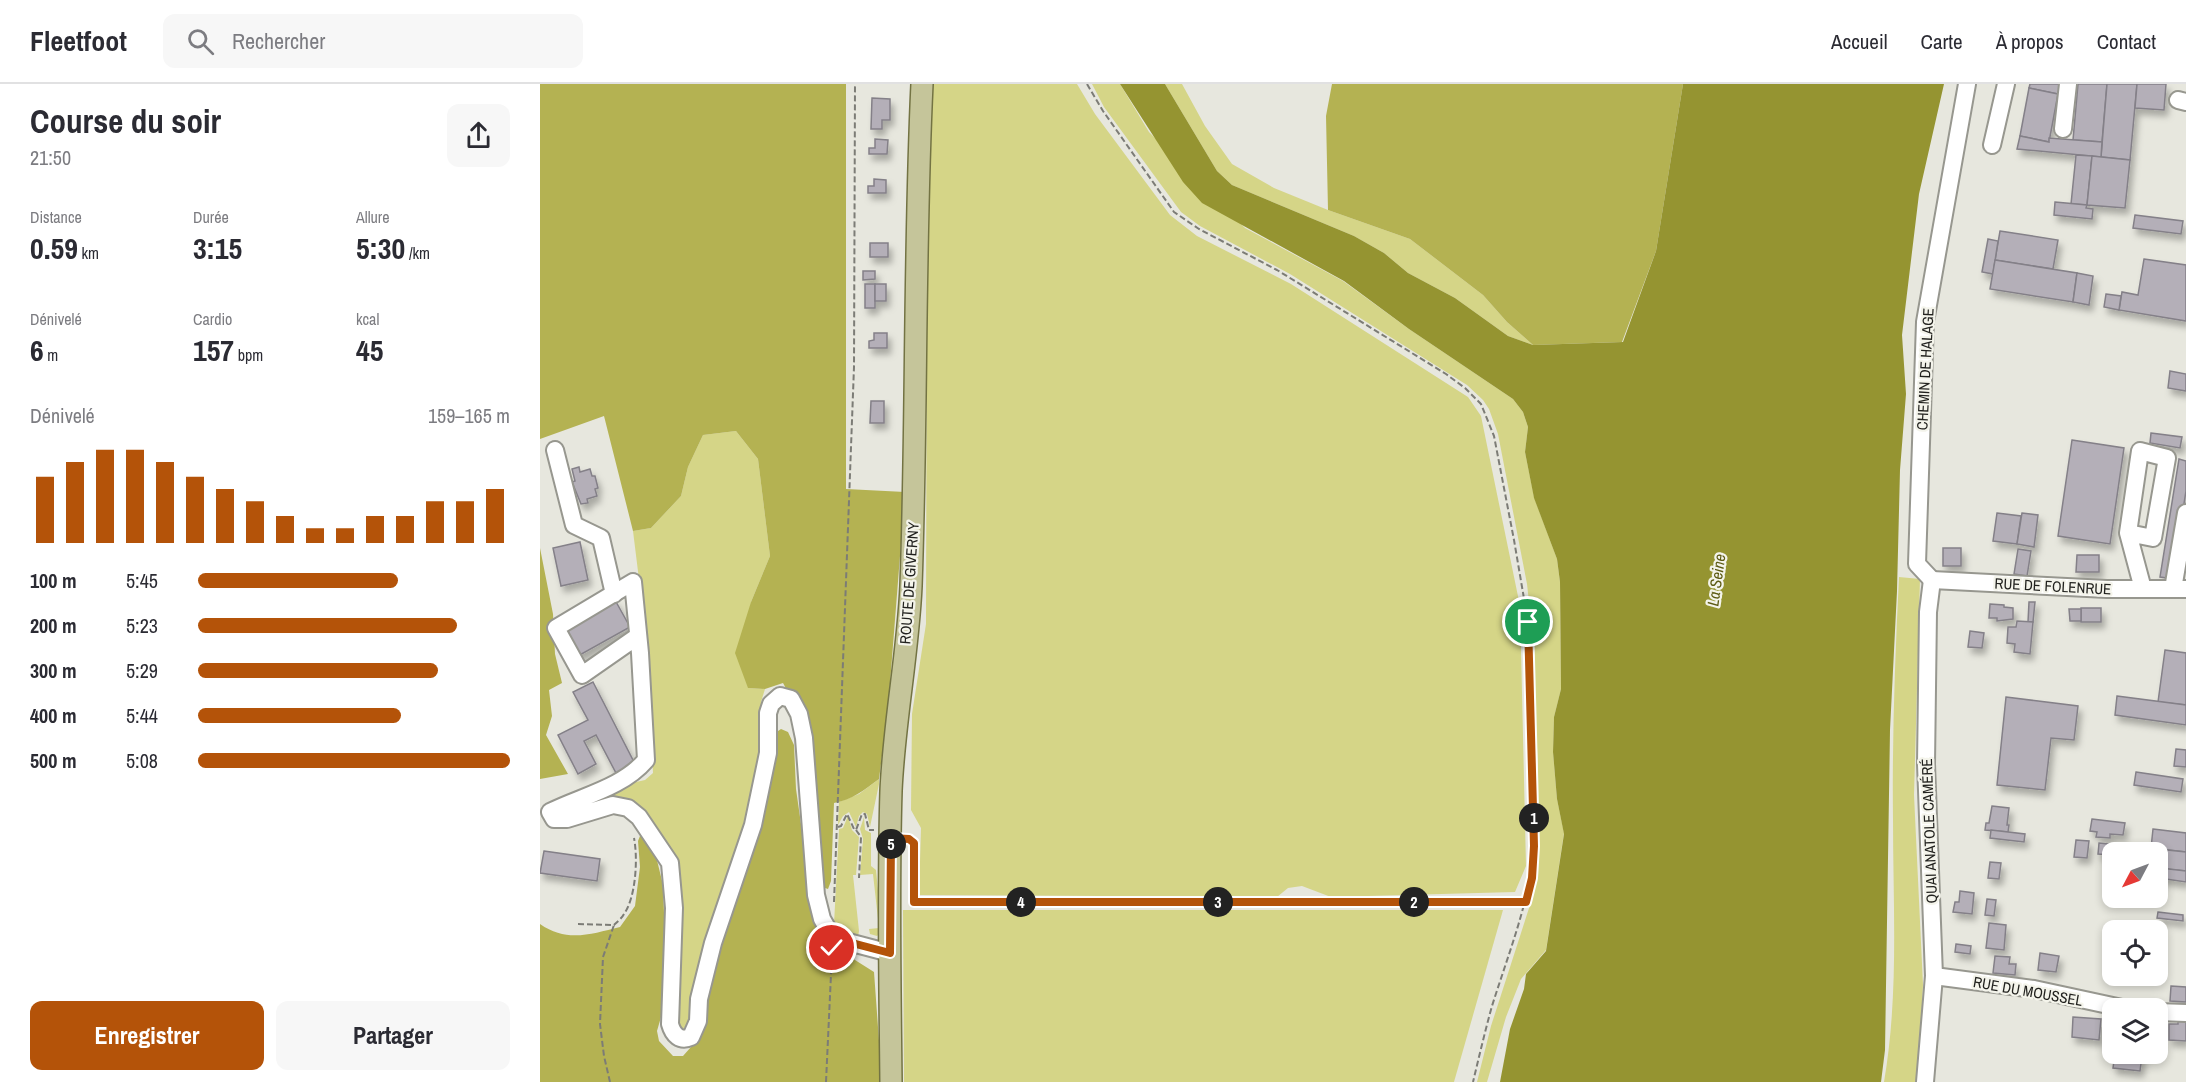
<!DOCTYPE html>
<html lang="fr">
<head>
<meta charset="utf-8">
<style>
	:root { --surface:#fff; --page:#f7f7f7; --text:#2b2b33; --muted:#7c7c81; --line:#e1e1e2; --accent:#b45309 }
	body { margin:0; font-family:"Archivo Narrow",sans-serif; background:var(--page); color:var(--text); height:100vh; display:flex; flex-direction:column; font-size:22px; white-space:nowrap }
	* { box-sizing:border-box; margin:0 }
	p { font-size:20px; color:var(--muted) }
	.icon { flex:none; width:33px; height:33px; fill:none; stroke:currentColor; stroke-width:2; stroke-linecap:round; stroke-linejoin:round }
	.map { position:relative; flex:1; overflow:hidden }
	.details { display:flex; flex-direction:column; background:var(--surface); width:540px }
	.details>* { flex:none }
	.needle { width:39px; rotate:229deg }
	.buttons { position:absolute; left:1562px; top:758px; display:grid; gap:12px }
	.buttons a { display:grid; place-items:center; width:66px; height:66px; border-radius:12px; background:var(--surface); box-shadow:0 3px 9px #0003; font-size:30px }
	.pin { position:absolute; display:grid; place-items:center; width:51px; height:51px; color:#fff; margin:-26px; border:3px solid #fff; border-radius:50%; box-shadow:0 2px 6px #0007 }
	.km { position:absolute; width:30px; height:30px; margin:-15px; border-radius:50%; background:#222; color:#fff; font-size:16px; line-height:30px; text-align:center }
	.round { display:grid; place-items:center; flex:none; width:63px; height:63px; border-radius:12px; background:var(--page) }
	.overview { display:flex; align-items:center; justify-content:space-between; height:102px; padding:0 30px }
	h1 { font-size:33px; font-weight:700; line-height:45px }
	.stats { display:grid; grid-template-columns:repeat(3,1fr); gap:9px; height:102px; padding:6px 30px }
	.stats div { display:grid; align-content:center }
	.stats b { font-size:30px; font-weight:700 }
	.stats small { font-size:16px; font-weight:400 }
	.stats p { font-size:16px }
	.chart { height:168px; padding:12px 30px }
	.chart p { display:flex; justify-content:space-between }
	.chart svg { width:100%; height:108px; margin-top:6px; stroke:var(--accent); stroke-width:6 }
	.cta { display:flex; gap:12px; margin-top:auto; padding:12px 30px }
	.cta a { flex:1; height:69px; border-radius:12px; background:var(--accent); color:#fff; font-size:24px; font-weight:700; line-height:69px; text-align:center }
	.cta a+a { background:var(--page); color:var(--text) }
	ul { padding:0 30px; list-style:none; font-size:20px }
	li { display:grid; grid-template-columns:96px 72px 1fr; align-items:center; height:45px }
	li i { height:15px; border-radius:8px; background:var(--accent) }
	header { display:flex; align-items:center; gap:36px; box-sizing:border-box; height:84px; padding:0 30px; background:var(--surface); border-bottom:2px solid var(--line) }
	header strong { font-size:28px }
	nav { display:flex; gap:33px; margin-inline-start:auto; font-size:21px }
	.search { width:420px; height:54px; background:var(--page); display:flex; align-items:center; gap:15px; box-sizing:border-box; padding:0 21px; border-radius:12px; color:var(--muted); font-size:22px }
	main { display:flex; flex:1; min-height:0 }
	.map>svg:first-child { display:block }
	.green { fill:#d5d587 }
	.forest { fill:#b4b252 }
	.water { fill:#959431 }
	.building { fill:#b4afb8; stroke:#848088; stroke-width:1.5; filter:url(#shadow) }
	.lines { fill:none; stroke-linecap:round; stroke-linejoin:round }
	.minor-casing { stroke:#97978f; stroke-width:20 }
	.major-casing { stroke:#737343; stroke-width:24 }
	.path { stroke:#7c7c76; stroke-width:2; stroke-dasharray:6 3; stroke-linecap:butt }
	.minor { stroke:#fff; stroke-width:16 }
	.major { stroke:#c5c59a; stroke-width:21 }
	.route-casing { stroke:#fff; stroke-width:12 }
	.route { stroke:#b45309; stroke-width:8 }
	.labels { text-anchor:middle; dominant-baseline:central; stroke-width:4.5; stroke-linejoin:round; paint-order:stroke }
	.street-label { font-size:15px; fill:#22221f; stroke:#f4f4eb }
	.water-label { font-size:16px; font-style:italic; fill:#5c5a13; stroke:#f4f4eb }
</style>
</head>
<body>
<header>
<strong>Fleetfoot</strong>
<div class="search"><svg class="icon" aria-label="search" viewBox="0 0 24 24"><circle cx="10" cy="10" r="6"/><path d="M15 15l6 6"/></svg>Rechercher</div>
<nav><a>Accueil</a><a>Carte</a><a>À propos</a><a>Contact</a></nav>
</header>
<main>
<section class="details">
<div class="overview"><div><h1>Course du soir</h1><p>21:50</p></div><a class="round"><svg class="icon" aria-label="share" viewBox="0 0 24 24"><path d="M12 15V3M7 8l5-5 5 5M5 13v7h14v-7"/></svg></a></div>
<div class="stats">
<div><p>Distance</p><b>0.59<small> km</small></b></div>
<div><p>Durée</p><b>3:15</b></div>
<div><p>Allure</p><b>5:30<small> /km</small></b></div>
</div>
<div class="stats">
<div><p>Dénivelé</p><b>6<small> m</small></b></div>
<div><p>Cardio</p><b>157<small> bpm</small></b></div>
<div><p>kcal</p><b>45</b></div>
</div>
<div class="chart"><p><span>Dénivelé</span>159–165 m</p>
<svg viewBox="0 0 160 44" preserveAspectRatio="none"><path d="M5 44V17M15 44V11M25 44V6M35 44V6M45 44V11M55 44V17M65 44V22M75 44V27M85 44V33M95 44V38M105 44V38M115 44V33M125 44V33M135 44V27M145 44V27M155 44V22"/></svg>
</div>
<ul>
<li><b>100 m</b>5:45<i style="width:64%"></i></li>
<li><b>200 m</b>5:23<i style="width:83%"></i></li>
<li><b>300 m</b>5:29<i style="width:77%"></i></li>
<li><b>400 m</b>5:44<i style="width:65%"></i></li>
<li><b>500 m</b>5:08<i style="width:100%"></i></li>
</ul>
<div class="cta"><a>Enregistrer</a><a>Partager</a></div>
</section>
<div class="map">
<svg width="1646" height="998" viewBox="0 0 1646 998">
	<defs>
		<filter id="shadow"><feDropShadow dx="3.5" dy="6" stdDeviation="3" flood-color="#0004"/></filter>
	</defs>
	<rect width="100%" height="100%" fill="#e7e7de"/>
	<g class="green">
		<path d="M393,0H537L555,30L630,131L657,152L751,200L928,313L941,332L980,522L986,782L975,808L791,813L762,802L748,804L737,813L379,811L381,744L371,726L372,630L386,540L387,137Z"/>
		<path d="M552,0H580L609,48L705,144L803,197L869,245L973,315L983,328L988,343L985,368L994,413L1017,475L1020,498L1021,605L1014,633L1013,668L1017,715L1024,749L1006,866L981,895L966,933L947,998H937L951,942L990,821L997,788L998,684L991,536L987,500L958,350L949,325L943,316L927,301L750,190L660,142L641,128L564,23Z"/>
		<path d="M625,0H642L665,42L692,80L734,104L788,126L870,155L943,211L967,238L993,261L968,252L915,214L868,189L844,169L814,152L692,101L677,87Z"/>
		<path d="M196,347L218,375L230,472L211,518L208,604L225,605L221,618L222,650L217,686L205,737L195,764L191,789L151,930L145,943L141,947L137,946L133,785L93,725L33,723L87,700L105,696L113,689L107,560L93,447L111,444L141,412L148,383L163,351Z"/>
		<path d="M1359,493L1380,495L1374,711L1383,901L1378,998H1344C1359,911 1353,823 1353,735C1352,654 1355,574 1359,493Z"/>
		<path d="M339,695V700L330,743L327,730L323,728L319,732L316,743L309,728L303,732L298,741L299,718L319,710Z"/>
		<path d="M308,732L312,746L319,753L316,791H313L319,847L318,853L300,851L294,840L299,745L303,744Z"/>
		<path d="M324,733L325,746L331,749V782L336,786L342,847L337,852L330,850L329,845L339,844L333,790L320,791L323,755L320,745Z"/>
		<path d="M363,826H963L914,998H364Z"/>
	</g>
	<g class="forest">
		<path d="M0,0H306V405L365,408L348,625L339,695C324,706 312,716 294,719L291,797L288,805L279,802L264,637L243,599L225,605L208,604L195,569L211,518L230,472L218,375L196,347L163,351L148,383L141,412L111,444L93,447L64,332L0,355Z"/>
		<path d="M792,0H1143L1116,167L1082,258L993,261L967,238L943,211L870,155L788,126L786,32Z"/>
		<path d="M0,464L13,530L15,570L22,599L9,606L12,632L6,651L28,690L0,695Z"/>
		<path d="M241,645L248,648L254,661L256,705L277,852L334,888L342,998H0V840C27,859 51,850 80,843L95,822L100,783L98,757L100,752L103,753L115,768L123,801L127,912L117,947L119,957L133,972H143L151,963L158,946L232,651Z"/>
	</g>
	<path class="water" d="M580,0H625L677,87L692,101L814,152L844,169L868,189L915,214L968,252L993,261L1083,258L1116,167L1143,0H1404L1379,110L1362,251L1366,310L1360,386L1357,507L1350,646L1345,966L1341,998H960L970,945L984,905L986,890L1006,867L1024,750L1017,715L1013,668L1014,633L1021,605L1020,498L1017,475L994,414L985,368L988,343L983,328L973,315L869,245L804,197L662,119L643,98Z"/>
	<g class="building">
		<path d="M1490,0H1520L1518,10L1489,4Z"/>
		<path d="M1538,0H1567L1562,58L1533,56Z"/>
		<path d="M1567,0H1597L1590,76L1561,73Z"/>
		<path d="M1597,0H1626L1624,26L1595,24Z"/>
		<path d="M1489,4L1518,10L1509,58L1480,52Z"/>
		<path d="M332,14L350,15V36H342V45H331Z"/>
		<path d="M1480,52L1509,58V54L1562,58L1561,73L1477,65Z"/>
		<path d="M335,55L348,56L347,70H329V64H335Z"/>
		<path d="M1536,71L1552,72L1547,121L1531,120Z"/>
		<path d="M1552,72L1590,76L1585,124L1547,121Z"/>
		<path d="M334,95L346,96V109H328V102H334Z"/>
		<path d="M1515,118L1547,121L1546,124L1553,125L1552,135L1514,131Z"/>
		<path d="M1595,131L1643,137L1641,150L1593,144Z"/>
		<path d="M1460,147L1518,156L1513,185L1455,176Z"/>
		<path d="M1448,155L1458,157L1453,190L1442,188Z"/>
		<rect x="330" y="159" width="18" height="14"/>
		<path d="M1604,175L1646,181V237L1579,226L1582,208L1598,211Z"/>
		<path d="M1455,176L1537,189L1533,218L1450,205Z"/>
		<path d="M323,187H335V195L323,196Z"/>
		<path d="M1537,189L1553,192L1549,221L1533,218Z"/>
		<rect x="325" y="200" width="10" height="24"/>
		<rect x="335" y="200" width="11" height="17"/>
		<path d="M1566,210L1581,212L1579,226L1564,223Z"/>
		<path d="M334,249H347V264H329V257L334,256Z"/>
		<path d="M1630,287L1646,290V307L1628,304Z"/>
		<path d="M331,317H344V339H330Z"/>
		<path d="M1611,349L1642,353L1640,364L1610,359Z"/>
		<path d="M1532,356L1584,364L1570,460L1518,452Z"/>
		<path d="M1639,375L1646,377V407L1633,488L1627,494L1620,493Z"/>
		<path d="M39,383L40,388L50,385L52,392H55L58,404L55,405L57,412L47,415L48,419L41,420L32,398L35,397L32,385Z"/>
		<path d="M1457,429L1481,432L1477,460L1453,457Z"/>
		<path d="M1482,429L1498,431L1494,463L1477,460Z"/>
		<path d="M40,458L48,496L21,502L13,464Z"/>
		<rect x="1403" y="464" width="18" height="18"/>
		<path d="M1478,465L1491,467L1487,492L1474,490Z"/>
		<path d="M1537,471H1559V488H1536Z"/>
		<path d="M75,516L90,543L38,572L23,545Z"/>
		<path d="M1489,518H1495L1493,538H1488Z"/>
		<path d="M1450,520L1464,521V523L1473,524V535L1457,537V534H1449Z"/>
		<rect x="1541" y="524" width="20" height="14"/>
		<path d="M1529,525H1541V537H1530Z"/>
		<path d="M1477,537L1493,538L1490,570L1474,568L1475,560L1467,559L1468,543H1476Z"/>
		<path d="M1430,547L1444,549L1442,564L1428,563Z"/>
		<path d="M1625,566L1646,569V621L1618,618Z"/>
		<path d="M53,598L95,680L76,689L56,651L44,657L56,680L38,690L18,651L48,636L33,608Z"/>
		<path d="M1577,612L1646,621V641L1575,631Z"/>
		<path d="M1466,613L1538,622L1534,656L1511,654L1505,706L1457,701Z"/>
		<path d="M1636,665L1646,666V683L1634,682Z"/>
		<path d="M1596,688L1643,695L1641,708L1594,701Z"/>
		<path d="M1452,722L1469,724L1467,741H1469L1468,748L1445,746L1446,739H1449Z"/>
		<path d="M1552,735L1585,739L1583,751L1570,750V754L1556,753L1557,748L1550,747Z"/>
		<path d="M1613,745L1646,749V768L1611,764Z"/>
		<path d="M1451,746L1485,750L1484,758L1450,754Z"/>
		<path d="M1536,756L1549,757L1547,774L1534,773Z"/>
		<path d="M1559,759L1578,761V768H1572V771L1558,770Z"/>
		<path d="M1627,766L1646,768V787L1625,785Z"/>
		<path d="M4,767L60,775L57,797L0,789Z"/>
		<path d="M1450,778L1461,779L1459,795L1448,794Z"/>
		<path d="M1620,784L1646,787V798L1619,794Z"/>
		<path d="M1420,807L1434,809L1432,830L1413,828L1415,818H1419Z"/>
		<path d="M1447,815L1456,816L1454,832L1445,831Z"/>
		<path d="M1618,828L1643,831V837L1617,834Z"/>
		<path d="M1449,839L1466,841L1464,866L1446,864Z"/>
		<path d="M1416,860L1431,862L1430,870L1415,868Z"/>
		<path d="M1500,869L1519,872L1516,888L1498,886Z"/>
		<path d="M1455,872L1470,873L1469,880H1476L1475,891L1453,889Z"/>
		<path d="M1631,902L1646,903V918L1630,917Z"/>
		<path d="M1533,933L1561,935L1559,956L1532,953Z"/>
		<path d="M1638,937H1646V957L1629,956V940H1638Z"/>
		<path d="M1575,969H1600V972H1602L1600,987L1573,984Z"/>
	</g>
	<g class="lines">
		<defs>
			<g id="minor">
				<path d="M1638,16L1646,18"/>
				<path d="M1523,45L1528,0"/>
				<path d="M1452,61L1466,0"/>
				<path d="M15,366L34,441L61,454L74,510"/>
				<path d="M1588,449L1613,454L1627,374L1600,367L1588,449L1603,505"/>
				<path d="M1392,496L1377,480L1385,238L1427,0"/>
				<path d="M1392,496L1567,505H1646"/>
				<path d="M1633,505L1646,429"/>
				<path d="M98,552L42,591L16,544L93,498L100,569L106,676C82,704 42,712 10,728L14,735H27L73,721L88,724L99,733L130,779L134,824L130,940C133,951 140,958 151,953L158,937L159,915L173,859L213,741L228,669V629L231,620L240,612L251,615L259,630L264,654L276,811L282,835L293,854L350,869"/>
				<path d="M1394,892L1494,905L1582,924"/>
				<path d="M1617,928L1646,929"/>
				<path d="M1385,998L1394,892L1386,680L1388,528L1392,496"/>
			</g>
			<path id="major" d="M351,998C350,901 348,804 351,707C354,638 368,570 371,502C377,335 374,167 382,0"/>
		</defs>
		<use href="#minor" class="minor-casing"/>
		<use href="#major" class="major-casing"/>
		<g class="path">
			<path d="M547,0L563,27L634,128L659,145L737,186L906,290L925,304L941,320L954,352L974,456L988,538L995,762C989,819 969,868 952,922C945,947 939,973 933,998"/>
			<path d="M298,743L301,742L307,730L314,745L316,746L322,730H325L329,746H334"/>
			<path d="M316,746L321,753L319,794"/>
			<path d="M368,755L374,759V817L986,818"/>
			<path d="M294,818L314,283L315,0"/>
			<path d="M38,840L74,841C77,838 82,834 84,830C96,813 98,774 94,754"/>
			<path d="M70,998L64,972L60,940L63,873L74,841"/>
			<path d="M286,998L292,869"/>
		</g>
		<use href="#minor" class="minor"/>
		<use href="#major" class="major"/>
	</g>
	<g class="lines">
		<defs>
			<path id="route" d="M292,864L293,854L350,869L351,754L369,755L374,759V818H986L992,794L994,762L988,538"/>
		</defs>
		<use href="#route" class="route-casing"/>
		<use href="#route" class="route"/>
	</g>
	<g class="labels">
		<g class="street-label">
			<text transform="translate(1385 285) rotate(-87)">CHEMIN DE HALAGE</text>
			<text transform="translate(369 499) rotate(-86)">ROUTE DE GIVERNY</text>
			<text transform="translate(1513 502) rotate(3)">RUE DE FOLENRUE</text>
			<text transform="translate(1389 747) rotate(-92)">QUAI ANATOLE CAMÉRÉ</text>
			<text transform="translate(1488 907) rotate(10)">RUE DU MOUSSEL</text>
		</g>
		<g class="water-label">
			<text transform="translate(1176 496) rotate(-82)">La Seine</text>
		</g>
	</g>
</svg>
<div class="buttons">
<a><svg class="needle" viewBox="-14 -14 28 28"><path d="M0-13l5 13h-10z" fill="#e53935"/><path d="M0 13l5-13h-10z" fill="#7c7c81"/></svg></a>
<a><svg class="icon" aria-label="locate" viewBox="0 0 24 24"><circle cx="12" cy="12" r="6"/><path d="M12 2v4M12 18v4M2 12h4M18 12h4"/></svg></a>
<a><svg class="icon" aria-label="layers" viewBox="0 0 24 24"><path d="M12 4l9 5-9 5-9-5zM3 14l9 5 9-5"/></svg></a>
</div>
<div class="pin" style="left:988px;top:538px;background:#1e9e55"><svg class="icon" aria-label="arrive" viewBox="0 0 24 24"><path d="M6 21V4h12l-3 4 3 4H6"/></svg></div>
<div class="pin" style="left:292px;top:864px;background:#d93025"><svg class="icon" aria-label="check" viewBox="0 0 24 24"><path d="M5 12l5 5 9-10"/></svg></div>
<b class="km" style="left:994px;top:734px">1</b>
<b class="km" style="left:874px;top:818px">2</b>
<b class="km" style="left:678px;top:818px">3</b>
<b class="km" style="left:481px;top:818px">4</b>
<b class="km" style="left:351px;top:760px">5</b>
</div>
</main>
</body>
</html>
